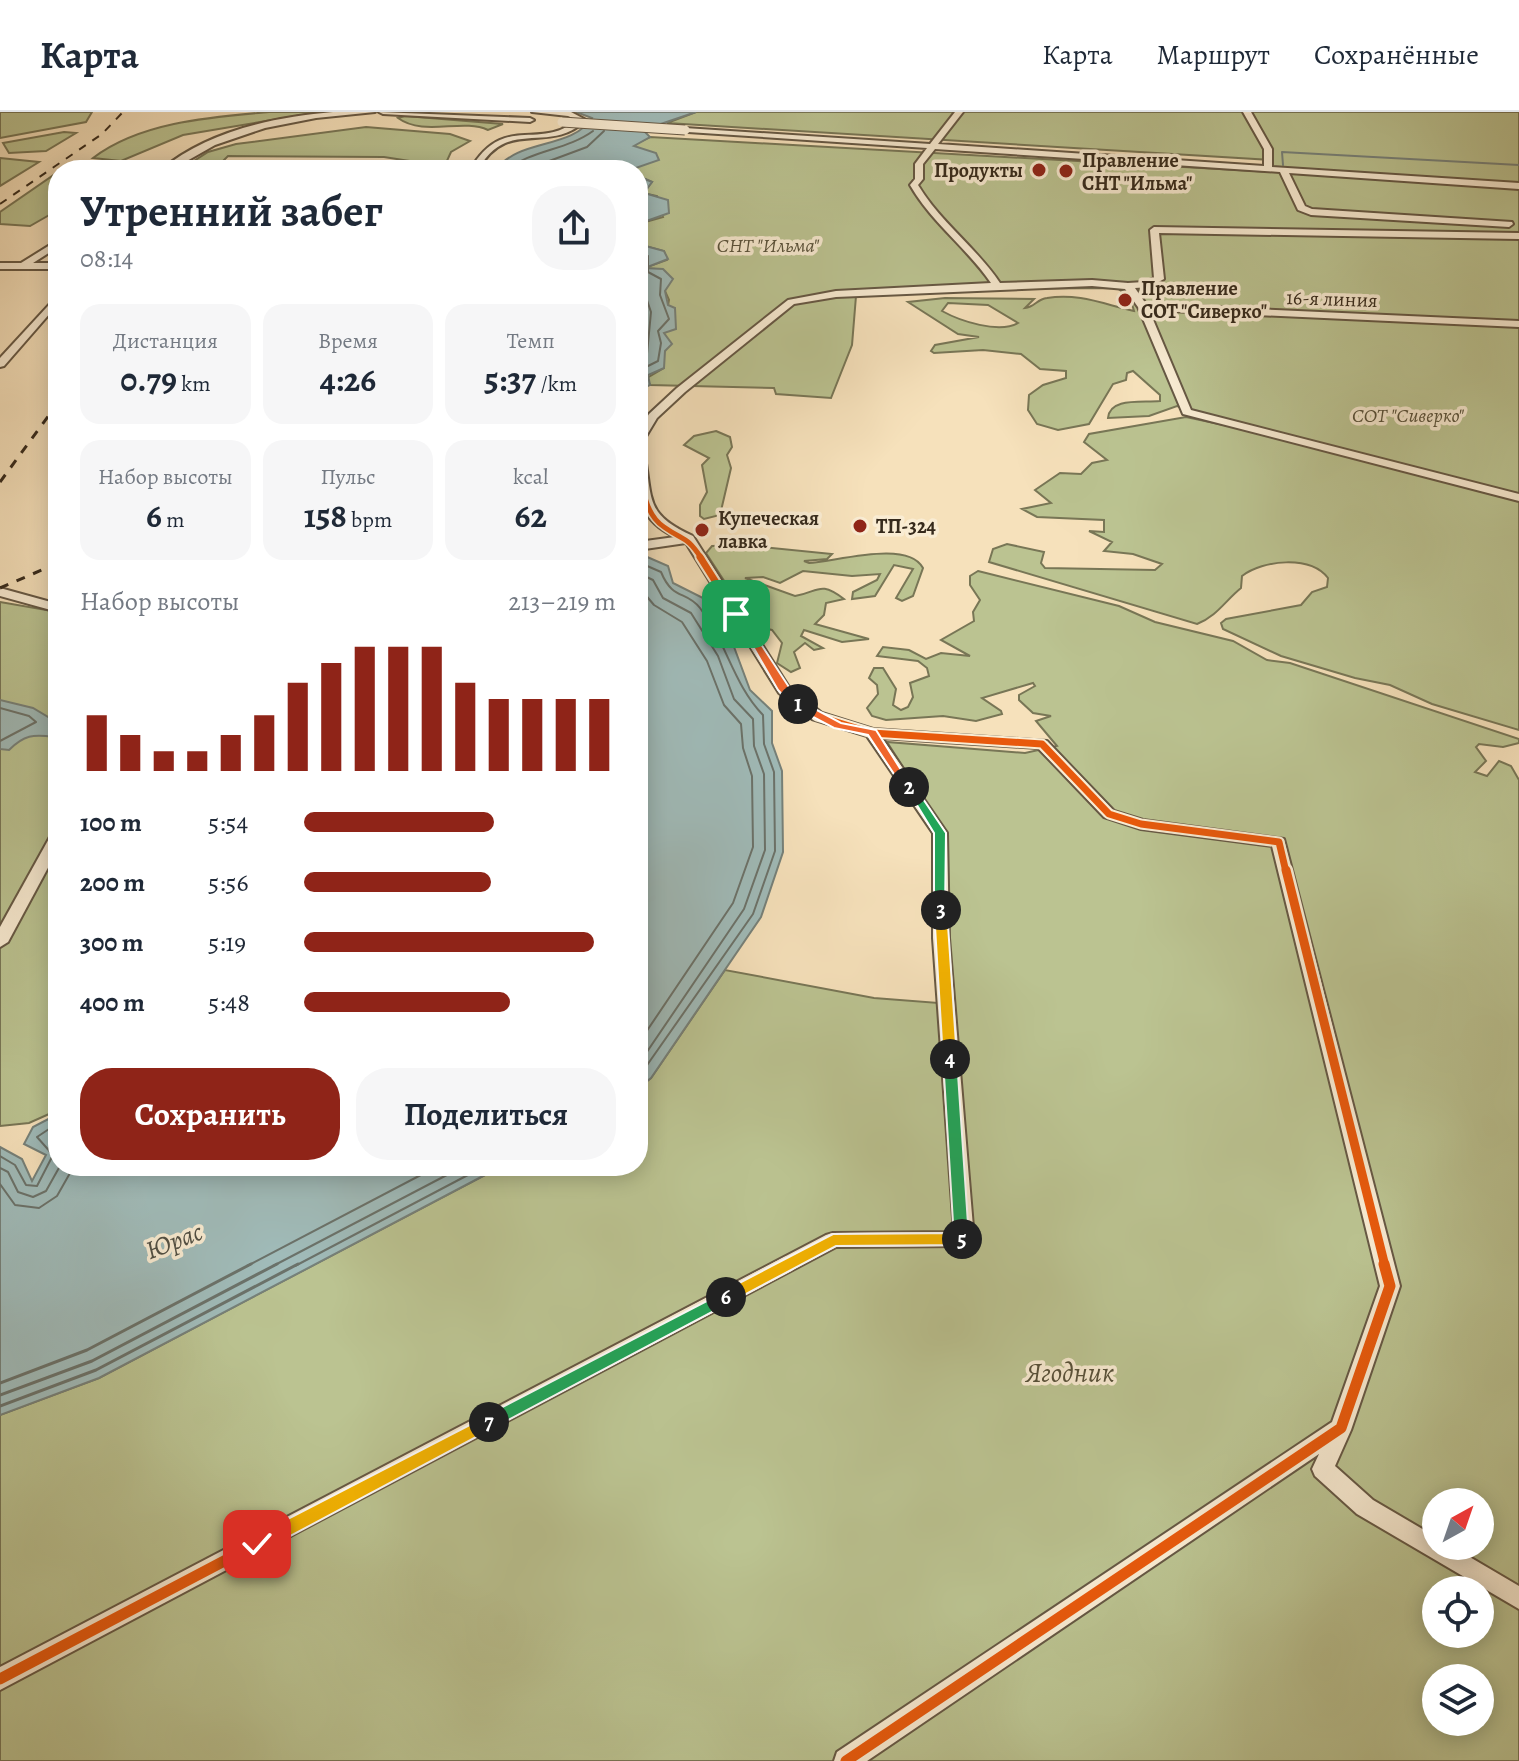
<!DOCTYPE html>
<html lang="ru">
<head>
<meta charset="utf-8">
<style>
	:root { --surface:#fff; --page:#f6f6f7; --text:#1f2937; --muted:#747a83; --line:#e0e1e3; --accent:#8f2418 }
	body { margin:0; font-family:Alegreya,serif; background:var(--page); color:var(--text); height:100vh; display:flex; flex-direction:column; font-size:30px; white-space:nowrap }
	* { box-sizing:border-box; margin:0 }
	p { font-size:26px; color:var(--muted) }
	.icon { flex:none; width:44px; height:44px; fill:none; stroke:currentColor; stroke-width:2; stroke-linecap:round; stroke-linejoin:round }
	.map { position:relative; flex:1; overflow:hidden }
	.sheet { position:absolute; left:48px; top:48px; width:600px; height:1016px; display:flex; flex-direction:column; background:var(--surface); border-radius:32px; box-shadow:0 4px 20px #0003 }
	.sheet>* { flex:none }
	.needle { width:52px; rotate:40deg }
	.tools { position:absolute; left:1422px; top:1376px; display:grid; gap:16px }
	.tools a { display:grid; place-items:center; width:72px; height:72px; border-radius:50%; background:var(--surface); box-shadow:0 4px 20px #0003; font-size:40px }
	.pin { position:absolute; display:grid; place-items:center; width:68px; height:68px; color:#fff; margin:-34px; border-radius:16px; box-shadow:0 4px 12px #0006 }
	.km { position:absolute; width:40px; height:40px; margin:-20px; border-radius:50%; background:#222; color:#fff; font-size:22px; line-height:40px; text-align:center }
	.round { display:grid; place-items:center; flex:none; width:84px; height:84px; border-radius:32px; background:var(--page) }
	.head { display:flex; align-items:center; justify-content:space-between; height:136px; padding:0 32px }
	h1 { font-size:44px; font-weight:700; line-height:60px }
	.stats { display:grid; grid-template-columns:repeat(3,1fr); gap:12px; height:136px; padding:8px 32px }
	.stats div { display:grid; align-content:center; border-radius:20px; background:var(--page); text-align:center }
	.stats b { font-size:34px; font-weight:700 }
	.stats small { font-size:22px; font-weight:400 }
	.stats p { font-size:22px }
	.chart { height:224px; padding:16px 32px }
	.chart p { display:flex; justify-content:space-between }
	.chart svg { width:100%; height:144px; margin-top:8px; stroke:var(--accent); stroke-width:6 }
	.button { display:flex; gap:16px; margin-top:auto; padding:16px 32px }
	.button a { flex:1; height:92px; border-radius:32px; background:var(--accent); color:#fff; font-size:32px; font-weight:700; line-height:92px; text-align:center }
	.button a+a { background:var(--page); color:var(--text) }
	ul { padding:0 32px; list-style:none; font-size:26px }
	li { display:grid; grid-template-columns:128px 96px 1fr; align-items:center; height:60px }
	li i { height:20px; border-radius:10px; background:var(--accent) }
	header { display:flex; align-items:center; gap:48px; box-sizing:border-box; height:112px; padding:0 40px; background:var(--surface); border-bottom:2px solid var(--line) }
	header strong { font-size:38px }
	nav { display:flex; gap:44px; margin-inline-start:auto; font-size:28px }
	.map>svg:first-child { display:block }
	.green { fill:#bbc391; stroke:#787656; stroke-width:2; fill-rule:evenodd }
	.water { fill:#a0bbb9; stroke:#76817a; stroke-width:2 }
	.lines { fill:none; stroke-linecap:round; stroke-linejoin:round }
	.shore-far1 { stroke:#6b726a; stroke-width:2 }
	.shore { stroke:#6b726a; stroke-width:3 }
	.stream { stroke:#76817a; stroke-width:2 }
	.street-casing { stroke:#665844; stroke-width:4 }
	.street { fill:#f9ecd3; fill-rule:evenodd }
	.rail-far1 { stroke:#362a1c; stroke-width:2; stroke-dasharray:8 8; stroke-linecap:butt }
	.rail { stroke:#362a1c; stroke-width:3; stroke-dasharray:9 9; stroke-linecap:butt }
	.street-bridge-casing { stroke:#665844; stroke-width:11; stroke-linecap:butt }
	.street-bridge { stroke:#f9ecd3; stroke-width:9 }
	.cycleway-far3-casing { stroke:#f9ecd3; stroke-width:8 }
	.cycleway-far2-casing { stroke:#f9ecd3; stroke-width:11 }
	.cycleway-far1-casing { stroke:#f9ecd3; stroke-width:14 }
	.cycleway-casing { stroke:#f9ecd3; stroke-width:16 }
	.cycleway-far3 { stroke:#e8590c; stroke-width:5 }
	.cycleway-far2 { stroke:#e8590c; stroke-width:7 }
	.cycleway-far1 { stroke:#e8590c; stroke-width:9 }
	.cycleway { stroke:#e8590c; stroke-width:11 }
	.split-1 { fill:#f0652b; stroke:#fff; stroke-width:2 }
	.split-2 { fill:#f0652b; stroke:#fff; stroke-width:2 }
	.split-3 { fill:#22a559; stroke:#fff; stroke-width:2 }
	.split-4 { fill:#f5b400; stroke:#fff; stroke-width:2 }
	.split-5 { fill:#22a559; stroke:#fff; stroke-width:2 }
	.split-6 { fill:#f5b400; stroke:#fff; stroke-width:2 }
	.split-7 { fill:#22a559; stroke:#fff; stroke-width:2 }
	.split-8 { fill:#f5b400; stroke:#fff; stroke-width:2 }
	.poi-dot { fill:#8f2418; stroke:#f9ecd3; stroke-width:3 }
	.labels { text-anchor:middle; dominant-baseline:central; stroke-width:7; stroke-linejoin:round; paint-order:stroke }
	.far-poi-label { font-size:20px; font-weight:bold; fill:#362a1c; stroke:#f9ecd3; text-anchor:start }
	.far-park-label { font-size:20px; font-style:italic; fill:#575039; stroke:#f9ecd3 }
	.far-street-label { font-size:20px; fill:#362a1c; stroke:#f9ecd3 }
	.water-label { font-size:26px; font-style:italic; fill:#504e43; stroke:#f9ecd3 }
	.near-park-label { font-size:28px; font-style:italic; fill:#575039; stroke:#f9ecd3 }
</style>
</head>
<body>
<header>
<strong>Карта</strong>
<nav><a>Карта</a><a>Маршрут</a><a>Сохранённые</a></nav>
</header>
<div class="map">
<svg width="1519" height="1649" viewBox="0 0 1519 1649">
	<rect width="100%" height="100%" fill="#f6e1bb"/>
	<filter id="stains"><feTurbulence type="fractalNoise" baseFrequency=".0025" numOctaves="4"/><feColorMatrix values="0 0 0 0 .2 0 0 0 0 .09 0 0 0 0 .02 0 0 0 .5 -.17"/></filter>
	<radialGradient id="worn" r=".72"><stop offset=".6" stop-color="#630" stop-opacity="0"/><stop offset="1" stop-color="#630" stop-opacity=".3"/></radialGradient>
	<g class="green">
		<path d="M0,0H92L86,10L0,26Z"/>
		<path d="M269,0H319L183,23L121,49L93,46C140,10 211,5 269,0Z"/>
		<path d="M696,0H1519V618L1432,592L1390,573L1355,566L1281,544L1223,517L1221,511L1226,507L1301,493L1312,480L1327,475L1328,466C1310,443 1263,448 1242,464L1241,476C1225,489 1217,504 1197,512L989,450L993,437L1007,432L1044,440L1041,451L1045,456L1155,458L1162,452L1133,442L1104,439L1112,430L1089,419L1104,420V408L1037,405L1022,397L1051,391L1035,378L1060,361L1081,362L1092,351L1107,348L1084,330L1089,322L1186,305L1252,319L1177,294L1149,304L1108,306C1110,285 1142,291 1160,289V283L1133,259L1127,261L1126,268L1113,272L1089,312L1058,318L1037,312L1028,298L1029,283L1043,273L1066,266V259L1040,257L1021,242L983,238L934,241L931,239L935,233L979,225L958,222L908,190L945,186L1034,187L1025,196C1035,195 1037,187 1047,186C1079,181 1103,192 1134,199L1130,185L1117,176L999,177L856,184L852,233L831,286L776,282L774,276L650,273L647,266L664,256L663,221L669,188L655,157L644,156L667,148L664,139L638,132V112L663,105L657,84L643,81L652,70L638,64V58H630L638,54L633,33L650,25L1273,60L1271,48L667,11ZM948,191L988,193L1018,211C999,222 960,209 942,199Z"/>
		<path d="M405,4L503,12L488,18C462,6 424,25 398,6Z"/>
		<path d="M366,15L450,22L470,29L451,40L445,53L455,58H403L422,51L384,45L228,44L214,58H180L208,40L236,32Z"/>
		<path d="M64,20L76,21L46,39L9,41L3,31Z"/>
		<path d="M0,46L39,50L0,74Z"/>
		<path d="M58,60V98L30,114L0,112V100Z"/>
		<path d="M716,319L730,325L732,335L727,343L731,356L720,403L704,407L700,404V393L707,380L702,353L709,346L684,333L694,324Z"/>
		<path d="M741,433L832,442L827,447L804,449L809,451C834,450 908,427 923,456L913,484L902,489L896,486L913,457L894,453L875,484L852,487L853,480L877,468L880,462L852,464L803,459L780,471L763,465L745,466L795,484C819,480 819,468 844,487L826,491L824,503L815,512L869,527L842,530L804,518L801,524L823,536L814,538L805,531L794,540L800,556L791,560L777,551L782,531L772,518L758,515L749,507L706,441L712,434Z"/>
		<path d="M978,459L1119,494L1155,510L1233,529L1267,548L1290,551L1519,627V631L1503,635L1479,632L1476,635L1486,649L1475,660L1487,664L1499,649L1511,654L1519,668V1649H0V1303L99,1266L502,1054H638V976L651,966L725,858L874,886L951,892L945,720L887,630L1025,641L1057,634L1036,609L1051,604L1033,601L1019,588V583L1035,574L1033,571L982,586L1001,599L1002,602L976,609L943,604L886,608L872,604L867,596L878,582L877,573L869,566L874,556H883L896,577L893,593L901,598L908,595L913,585L910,571L929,564L927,556L918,549L877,544L883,535L909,538L926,547L941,541L970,544L941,528L974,509L973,500L980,488L970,473V464ZM1436,1390H1480V1434H1436ZM1436,1478H1480V1522H1436ZM1436,1566H1480V1610H1436Z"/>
		<path d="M0,490L58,500V998L29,1011L0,1014Z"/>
	</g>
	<g class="water">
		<path d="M576,0H696L643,18L650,25L634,34L656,41L659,48L630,58H496C519,26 571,38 592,6Z"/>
		<path d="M638,64L652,70L644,81L668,88L669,101L638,112Z"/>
		<path d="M638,132L664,139L668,147L645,156L663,157L673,167L665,179L668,193L675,196L676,217L664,221L672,232L665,239L664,256L648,263L650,273L638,279Z"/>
		<path d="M638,441L668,454L673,471L703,486L734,535L750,578L772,599V631L782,659L783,740L761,805L651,966L638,976Z"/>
		<path d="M0,588L33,596L58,611L54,625C33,622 24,623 9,638L0,637Z"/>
		<path d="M58,1002V1054H502L99,1266L0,1303V1035L22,1047L32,1069L46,1043L24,1032L33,1015Z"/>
	</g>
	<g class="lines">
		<g class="shore-far1">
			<path d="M506,58C532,38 567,38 593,19"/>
			<path d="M525,58L587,35L604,19"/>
			<path d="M638,140L648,144V160L661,167L660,183L669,207L658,219L661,231L658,249L642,257L638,270"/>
			<path d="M638,162L651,200L647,242L638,248"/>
			<path d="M638,450L661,460C673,489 686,478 700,496C727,531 733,572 763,603L764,632L774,660L775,739L753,802L638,966"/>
			<path d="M638,461L653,468L663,486L691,501L718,544L734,587L753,607L754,634L764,662L765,738L744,797L638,953"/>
			<path d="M638,474L654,493L682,510L707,549L724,593L741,612L743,636L752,664L753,735L733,791L638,932"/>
			<path d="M0,596L29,604L36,610L0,629"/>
			<path d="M0,1044L15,1053L26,1073L37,1074L53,1043L37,1025L58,1011"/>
			<path d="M0,1056L8,1060L18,1080L33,1085L46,1079L60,1054"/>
			<path d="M0,1072L15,1093L39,1096L57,1084L74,1054"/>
			<path d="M247,1154L438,1054"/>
			<path d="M273,1154L464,1054"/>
			<path d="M295,1154L485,1054"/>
		</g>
		<g class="shore">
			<path d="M0,1271L87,1238L251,1152"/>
			<path d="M0,1283L92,1249L277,1152"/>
			<path d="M0,1294L96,1258L298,1152"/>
		</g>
		<path class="stream" d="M1283,53L1282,40L1519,53"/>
		<defs>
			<g id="street">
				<path d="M333,0H375L316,6L265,16L215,33L171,58H161C207,19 274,5 333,0Z"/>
				<path d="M379,0L530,6L534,8L530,10L383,2Z"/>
				<path d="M532,0H571L586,8C549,44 508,4 478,58H470C504,0 538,40 577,8L568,4Z"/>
				<path d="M955,0H963L938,32L1264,54V37L1243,0H1251L1272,37V55L1519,71V77L1289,61L1305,94L1312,97L1512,110L1513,112L1509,115L1311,103L1298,98L1280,60L935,37L923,52V67L918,73C940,110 976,135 1000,171L1092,168L1128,171L1144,170L1154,166L1150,118L1154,115L1519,121V127L1159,121L1164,167L1149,175L1135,176L1146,192L1519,209V215L1149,198L1191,298L1519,382V389L1183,302L1138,195L1125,177L1092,174L836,185L794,192L685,280L657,306L642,331L638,332V320L649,302L677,276L788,188L836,179L991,171C967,136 931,110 910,73L915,67V52L927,36L688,20L685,16L930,32Z"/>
				<path d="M58,128V135L33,151H58V157H0V151H21Z"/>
				<path d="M58,183V192L4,254L0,255V246Z"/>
				<path d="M638,336L644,339C653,388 644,402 693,424L789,575L822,601L873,617L1047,629L1114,699L1143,708L1284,727L1400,1174L1351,1318L1335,1354L1373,1388L1436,1425V1434H1451L1519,1474V1497L1357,1402L1315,1364L1312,1357L1319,1342L867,1649H834L837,1640L1332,1310L1380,1174L1272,734L1141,717L1104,705L1038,636L882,626L947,721L949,826L974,1127L971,1132L964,1134L836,1135L0,1578V1555L826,1123L833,1121L954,1120L933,826V721L867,624L812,607L779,581L686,431L638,438V430L675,425C633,405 638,377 638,336Z"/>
				<path d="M0,476L58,492V500L0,484Z"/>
				<path d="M58,718V737L8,830L0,835V815L51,723Z"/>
			</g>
		</defs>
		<use href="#street" class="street-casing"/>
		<use href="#street" class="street"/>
		<path class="rail-far1" d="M0,92L102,22L123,0"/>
		<g class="rail">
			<path d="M0,370L58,291"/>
			<path d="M0,476L58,451"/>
		</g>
		<defs>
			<path id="street-bridge" d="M562,10L685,18"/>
		</defs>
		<use href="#street-bridge" class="street-bridge-casing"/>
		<use href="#street-bridge" class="street-bridge"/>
		<defs>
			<path id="cycleway-far3" d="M638,339C642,364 641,400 664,415C685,430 686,423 702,447"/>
			<g id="cycleway-far2">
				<path d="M700,445L784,578L817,604L872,621L1042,632L1109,702L1141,712L1279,730L1286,760"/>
				<path d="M872,621L940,721V760"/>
			</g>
			<g id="cycleway-far1">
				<path d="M1286,758L1385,1154"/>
				<path d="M784,1154L833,1128L964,1127L941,826L940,758"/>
			</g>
			<g id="cycleway">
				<path d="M0,1567L788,1152"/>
				<path d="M846,1649L1341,1316L1390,1174L1384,1152"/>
			</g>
		</defs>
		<use href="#cycleway-far3" class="cycleway-far3-casing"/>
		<use href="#cycleway-far2" class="cycleway-far2-casing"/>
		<use href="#cycleway-far1" class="cycleway-far1-casing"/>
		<use href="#cycleway" class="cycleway-casing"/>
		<use href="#cycleway-far3" class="cycleway-far3"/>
		<use href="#cycleway-far2" class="cycleway-far2"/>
		<use href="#cycleway-far1" class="cycleway-far1"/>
		<use href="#cycleway" class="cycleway"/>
	</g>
	<path class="split-1" d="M733,500H740L802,595H794L778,578Z"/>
	<path class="split-2" d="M794,590H802L841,611L876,618L913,677H904L868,623L834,616L794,595Z"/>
	<path class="split-3" d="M904,672H913L946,721L945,801L934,798V721Z"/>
	<path class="split-4" d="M941,794L947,798L957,947L950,952L943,947L934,798Z"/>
	<path class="split-5" d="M950,942L957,947L969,1127L962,1133L954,1127L943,947Z"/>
	<path class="split-6" d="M962,1121L969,1127L962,1133L836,1134L731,1190H720L718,1185L720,1181L833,1122Z"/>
	<path class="split-7" d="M726,1179L734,1185L731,1190L495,1315H483V1305Z"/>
	<path class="split-8" d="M489,1303L497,1310L495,1315L264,1438H251V1426Z"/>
	<g class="poi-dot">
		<circle cx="1039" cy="58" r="8"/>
		<circle cx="1066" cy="59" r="8"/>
		<circle cx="1125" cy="188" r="8"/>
		<circle cx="860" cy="414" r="8"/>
		<circle cx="702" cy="418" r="8"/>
	</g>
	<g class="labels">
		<g class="far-poi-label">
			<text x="1082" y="48">Правление<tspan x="1082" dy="23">СНТ "Ильма"</tspan></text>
			<text x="1023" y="58" text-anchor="end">Продукты</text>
			<text x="1141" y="176">Правление<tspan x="1141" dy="23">СОТ "Сиверко"</tspan></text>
			<text x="718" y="406">Купеческая<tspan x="718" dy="23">лавка</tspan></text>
			<text x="876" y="414">ТП-324</text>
		</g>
		<g class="far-park-label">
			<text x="768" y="133">СНТ "Ильма"</text>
			<text x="1408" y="303">СОТ "Сиверко"</text>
		</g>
		<g class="far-street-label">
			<text transform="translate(1332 187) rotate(2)">16-я линия</text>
		</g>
		<g class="water-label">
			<text transform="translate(174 1129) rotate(-21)">Юрас</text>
		</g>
		<g class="near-park-label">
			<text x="1070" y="1261">Ягодник</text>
		</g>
	</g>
	<rect width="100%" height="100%" filter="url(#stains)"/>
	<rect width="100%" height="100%" fill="url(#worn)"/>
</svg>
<div class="tools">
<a><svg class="needle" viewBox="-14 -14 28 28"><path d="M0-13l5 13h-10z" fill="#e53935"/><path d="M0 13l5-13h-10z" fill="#747a83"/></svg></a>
<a><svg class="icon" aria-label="locate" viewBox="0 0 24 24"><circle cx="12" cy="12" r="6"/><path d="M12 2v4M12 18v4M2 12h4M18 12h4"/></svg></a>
<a><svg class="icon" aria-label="layers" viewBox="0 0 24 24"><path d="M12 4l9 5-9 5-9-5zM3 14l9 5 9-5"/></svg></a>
</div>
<div class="pin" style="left:736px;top:502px;background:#1e9e55"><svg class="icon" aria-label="arrive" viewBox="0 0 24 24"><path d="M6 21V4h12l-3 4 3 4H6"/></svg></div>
<div class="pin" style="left:257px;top:1432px;background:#d93025"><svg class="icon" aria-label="check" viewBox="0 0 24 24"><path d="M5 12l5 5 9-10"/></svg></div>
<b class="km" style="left:798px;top:592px">1</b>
<b class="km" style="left:909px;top:675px">2</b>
<b class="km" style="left:941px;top:798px">3</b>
<b class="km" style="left:950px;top:947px">4</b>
<b class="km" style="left:962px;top:1127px">5</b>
<b class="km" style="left:726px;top:1185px">6</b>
<b class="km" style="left:489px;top:1310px">7</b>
<section class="sheet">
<div class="head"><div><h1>Утренний забег</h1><p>08:14</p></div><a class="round"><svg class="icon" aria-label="share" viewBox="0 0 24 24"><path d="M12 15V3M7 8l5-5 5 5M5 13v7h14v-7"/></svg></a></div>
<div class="stats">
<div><p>Дистанция</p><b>0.79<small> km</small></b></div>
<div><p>Время</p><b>4:26</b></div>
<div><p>Темп</p><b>5:37<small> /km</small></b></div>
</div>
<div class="stats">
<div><p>Набор высоты</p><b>6<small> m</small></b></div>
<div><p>Пульс</p><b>158<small> bpm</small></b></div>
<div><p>kcal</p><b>62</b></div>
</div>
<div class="chart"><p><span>Набор высоты</span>213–219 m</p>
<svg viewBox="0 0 160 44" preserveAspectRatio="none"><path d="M5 44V27M15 44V33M25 44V38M35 44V38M45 44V33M55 44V27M65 44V17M75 44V11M85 44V6M95 44V6M105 44V6M115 44V17M125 44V22M135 44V22M145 44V22M155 44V22"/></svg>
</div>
<ul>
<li><b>100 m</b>5:54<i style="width:61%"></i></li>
<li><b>200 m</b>5:56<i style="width:60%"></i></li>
<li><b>300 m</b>5:19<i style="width:93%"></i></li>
<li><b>400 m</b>5:48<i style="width:66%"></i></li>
</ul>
<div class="button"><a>Сохранить</a><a>Поделиться</a></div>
</section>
</div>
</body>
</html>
